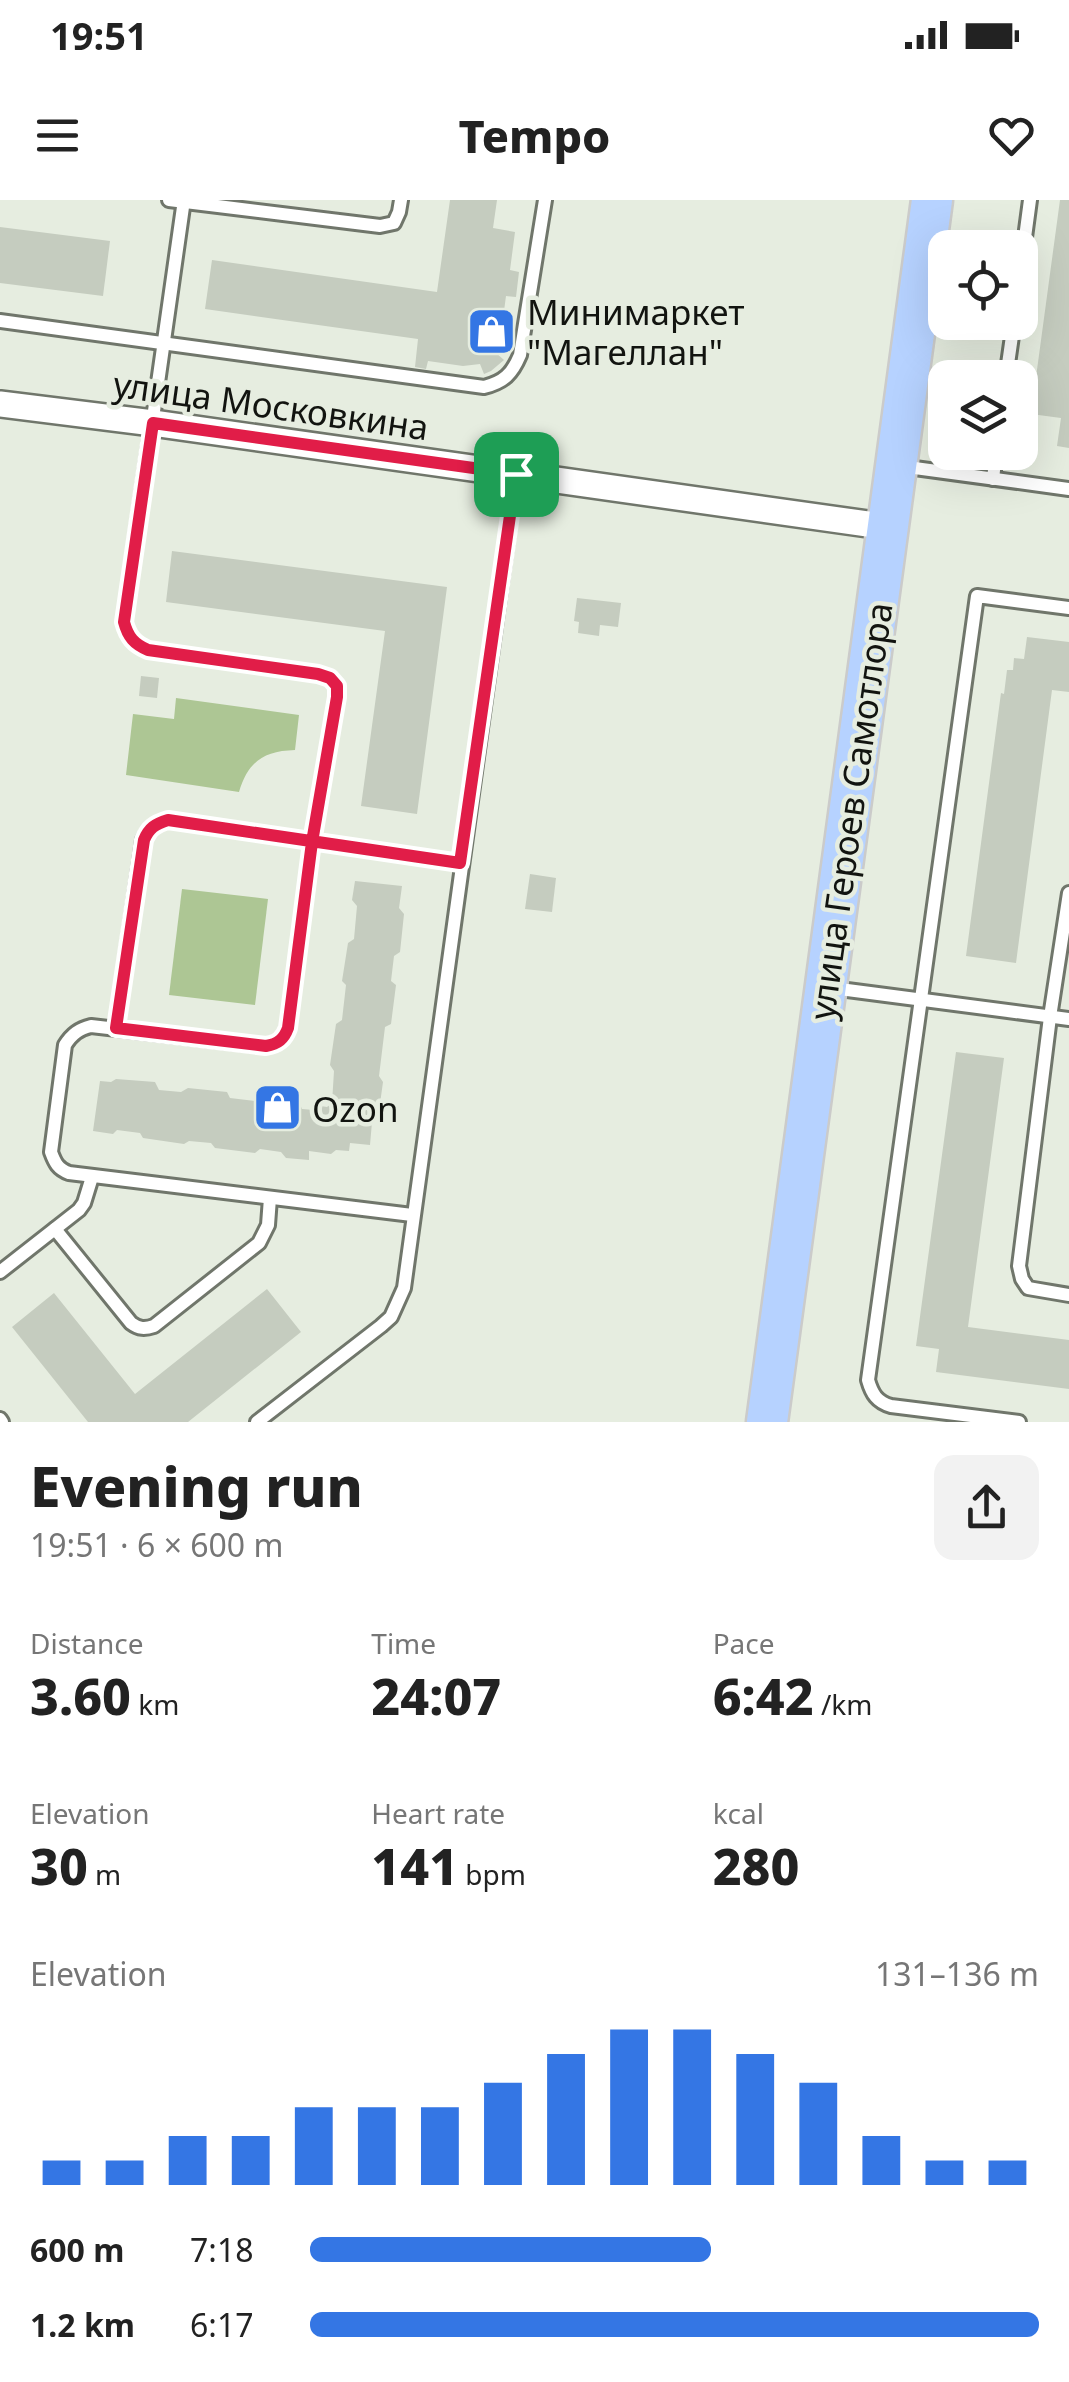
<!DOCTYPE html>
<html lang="en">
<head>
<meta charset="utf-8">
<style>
	:root { --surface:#fff; --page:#f2f2f2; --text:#222; --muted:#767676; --accent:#3476e4 }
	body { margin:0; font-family:"Noto Sans",sans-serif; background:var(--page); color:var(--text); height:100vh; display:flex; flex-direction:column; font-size:38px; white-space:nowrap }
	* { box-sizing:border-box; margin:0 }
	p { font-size:32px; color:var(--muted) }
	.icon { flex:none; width:55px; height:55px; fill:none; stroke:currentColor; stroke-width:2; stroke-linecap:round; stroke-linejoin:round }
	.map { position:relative; height:1222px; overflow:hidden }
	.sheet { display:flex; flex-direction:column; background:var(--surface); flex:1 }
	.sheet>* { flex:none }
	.controls { position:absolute; left:928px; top:30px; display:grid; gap:20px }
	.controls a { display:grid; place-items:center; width:110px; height:110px; border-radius:20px; background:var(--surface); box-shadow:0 10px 40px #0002; font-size:50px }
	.pin { position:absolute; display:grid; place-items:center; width:85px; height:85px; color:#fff; margin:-42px; border-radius:20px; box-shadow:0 5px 15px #0006 }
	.round { display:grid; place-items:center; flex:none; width:105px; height:105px; border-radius:20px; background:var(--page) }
	.headline { display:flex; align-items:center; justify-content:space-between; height:170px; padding:0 30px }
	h1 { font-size:55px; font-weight:800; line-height:75px }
	.metrics { display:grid; grid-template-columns:repeat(3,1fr); gap:15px; height:170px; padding:10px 30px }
	.metrics div { display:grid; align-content:center }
	.metrics b { font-size:50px; font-weight:800 }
	.metrics small { font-size:28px; font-weight:400 }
	.metrics p { font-size:28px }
	.chart { height:280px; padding:20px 30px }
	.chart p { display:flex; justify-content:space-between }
	.chart svg { width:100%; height:180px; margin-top:10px; stroke:var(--accent); stroke-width:6 }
	ul { padding:0 30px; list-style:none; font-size:32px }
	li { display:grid; grid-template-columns:160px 120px 1fr; align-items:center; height:75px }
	li i { height:25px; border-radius:12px; background:var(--accent) }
	.status { display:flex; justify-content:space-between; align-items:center; height:70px; padding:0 50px; background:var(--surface); direction:ltr }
	.status svg { height:28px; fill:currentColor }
	header { display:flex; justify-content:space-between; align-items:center; height:130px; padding:0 30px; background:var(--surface); font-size:45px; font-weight:800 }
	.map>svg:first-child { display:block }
	.green { fill:#adc694 }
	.building { fill:#c5ccbf }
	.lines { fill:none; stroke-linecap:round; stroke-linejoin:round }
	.service-casing { stroke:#70766b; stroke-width:18 }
	.minor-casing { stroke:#70766b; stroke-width:30 }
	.primary-casing { stroke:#cbcbca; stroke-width:45 }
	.service { stroke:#fff; stroke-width:12 }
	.minor { stroke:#fff; stroke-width:25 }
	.primary { stroke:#b6d2ff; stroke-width:40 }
	.route-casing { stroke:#fff; stroke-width:20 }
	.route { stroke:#e11d48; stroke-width:12 }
	.labels { text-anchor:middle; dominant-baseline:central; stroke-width:9; stroke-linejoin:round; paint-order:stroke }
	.poi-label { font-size:35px; fill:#121410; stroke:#e6ede0; text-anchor:start }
	.street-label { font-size:35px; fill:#121410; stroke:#e6ede0 }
</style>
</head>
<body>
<div class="status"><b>19:51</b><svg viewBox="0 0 49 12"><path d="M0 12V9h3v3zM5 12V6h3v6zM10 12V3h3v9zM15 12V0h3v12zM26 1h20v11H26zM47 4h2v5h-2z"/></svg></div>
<header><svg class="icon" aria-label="menu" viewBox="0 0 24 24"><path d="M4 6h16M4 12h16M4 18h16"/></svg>Tempo<svg class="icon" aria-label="heart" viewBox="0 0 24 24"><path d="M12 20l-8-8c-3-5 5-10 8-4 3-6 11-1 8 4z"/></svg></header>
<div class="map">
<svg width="1069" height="1222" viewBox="0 0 1069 1222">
	<rect width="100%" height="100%" fill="#e6ede0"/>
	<g class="green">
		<path d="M176,498L299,515L295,550C263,551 248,562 239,592L126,575L133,514L174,519Z"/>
		<path d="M182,689L268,699L255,805L169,795Z"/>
	</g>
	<g class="building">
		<path d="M450,0H497L493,28L515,32L510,70L519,72L516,97L506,96L500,141L495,152L504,160L491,171L484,174L480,164L463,166L428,161L426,169L415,167L418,139L205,109L212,60L437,92Z"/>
		<path d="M1060,0H1069V248L1057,246L1061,218L1031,214Z"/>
		<path d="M0,27L110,41L103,96L0,83Z"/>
		<path d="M172,351L447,387L417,614L361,606L385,431L166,402Z"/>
		<path d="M577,398L621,403L618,427L600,425L599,436L578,433L579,422L574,421Z"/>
		<path d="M1027,437L1069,442V492L1052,490L1016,763L966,756L1001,493L1004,494L1007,470H1013L1014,458L1024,459Z"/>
		<path d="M141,476L159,478L157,498L139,496Z"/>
		<path d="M530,674L556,678L552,712L525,709Z"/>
		<path d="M355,681L402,686L399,708L404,714L400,752L394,756L391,781L396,785L391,824L385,827L379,876L383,882L378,918L372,922L370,945L350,943L349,951L336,950L331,954L309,951V960L286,958L281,952L260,949L255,953L215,948L211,943L189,941L184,944L143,938L140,933L117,930L113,934L93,931L100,881L111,882L116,879L155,882L159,890L181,892L188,888L227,892L230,898L255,901L259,898L299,902L302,909L314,910V905L327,907L332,903L334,871L330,865L336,824L342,820L346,785L342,781L348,743L354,739L357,706L352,700Z"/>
		<path d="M956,852L1004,858L968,1127L1069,1140V1189L936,1172L939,1149L916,1146Z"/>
		<path d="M267,1089L301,1132L188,1222H88L12,1127L54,1093L135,1194Z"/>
	</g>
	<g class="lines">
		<defs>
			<g id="service">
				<path d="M169,0L380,26L394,23L399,12L401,0"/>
				<path d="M184,0L124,422C128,437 134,444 148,450L318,474L330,478L337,486V497L312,642L288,828C284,839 278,844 265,846L91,826C79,829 72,834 65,845L51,952C55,963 58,969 69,973L412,1015"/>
				<path d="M1020,75L1030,0"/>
				<path d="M0,121L484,187C504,182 512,174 520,155L545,0"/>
				<path d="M1006,178L1014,122"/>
				<path d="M900,266L1069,289"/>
				<path d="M993,279L996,252"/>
				<path d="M1069,693L1050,817L1019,1066L1022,1079L1028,1088L1069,1095"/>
				<path d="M832,788L1069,819"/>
				<path d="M116,829L143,640C149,628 155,624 168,620L460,663"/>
				<path d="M55,1029L131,1123C139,1129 145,1129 154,1126L259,1043L268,1025L270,998"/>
				<path d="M0,1072L79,1010L84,1003L92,977"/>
				<path d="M0,1219L2,1222"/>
				<path d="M257,1222L381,1126L391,1117L404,1088L516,274"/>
				<path d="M1019,1222L891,1206C877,1202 872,1194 868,1180L977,396L1069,408"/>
			</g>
			<path id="minor" d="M0,204L153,223L889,327"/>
			<path id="primary" d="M767,1222L932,0"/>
		</defs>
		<use href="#service" class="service-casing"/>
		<use href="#minor" class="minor-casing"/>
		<use href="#primary" class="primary-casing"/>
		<use href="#service" class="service"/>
		<use href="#minor" class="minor"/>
		<use href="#primary" class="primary"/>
	</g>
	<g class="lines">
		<defs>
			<path id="route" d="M516,274L153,223L124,422C128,437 134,444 148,450L318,474L330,478L337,486V497L312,642L288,828C284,839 278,844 266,846L116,828L144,640C149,628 155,624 168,620L460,663L516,274"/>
		</defs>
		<use href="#route" class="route-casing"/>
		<use href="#route" class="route"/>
	</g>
	<defs>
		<symbol id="shop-square" viewBox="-11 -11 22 22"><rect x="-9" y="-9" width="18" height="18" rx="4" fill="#3476e4" stroke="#e6ede0"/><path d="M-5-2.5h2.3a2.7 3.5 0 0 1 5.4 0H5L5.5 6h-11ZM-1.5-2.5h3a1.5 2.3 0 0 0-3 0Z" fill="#fff"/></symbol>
	</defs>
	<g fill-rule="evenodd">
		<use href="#shop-square" x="464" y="104" width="55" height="55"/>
		<use href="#shop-square" x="250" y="880" width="55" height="55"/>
	</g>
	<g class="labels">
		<g class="poi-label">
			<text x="527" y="111">Минимаркет<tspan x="527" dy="40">"Магеллан"</tspan></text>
			<text x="312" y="908">Ozon</text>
		</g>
		<g class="street-label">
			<text transform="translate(271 205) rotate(8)">улица Московкина</text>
			<text transform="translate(850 611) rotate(-82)">улица Героев Самотлора</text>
		</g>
	</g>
</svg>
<div class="controls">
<a><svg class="icon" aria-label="locate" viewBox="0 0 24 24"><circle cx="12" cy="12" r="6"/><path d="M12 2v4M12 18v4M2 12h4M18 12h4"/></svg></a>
<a><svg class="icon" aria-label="layers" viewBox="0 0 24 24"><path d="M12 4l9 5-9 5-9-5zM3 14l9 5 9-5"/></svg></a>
</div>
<div class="pin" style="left:516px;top:274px;background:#1e9e55"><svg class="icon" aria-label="arrive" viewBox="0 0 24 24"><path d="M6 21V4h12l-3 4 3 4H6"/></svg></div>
</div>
<section class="sheet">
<div class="headline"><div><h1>Evening run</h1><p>19:51 · 6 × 600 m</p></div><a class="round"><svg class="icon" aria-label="share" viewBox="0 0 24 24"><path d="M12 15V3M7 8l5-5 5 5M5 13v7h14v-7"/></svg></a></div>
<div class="metrics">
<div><p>Distance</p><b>3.60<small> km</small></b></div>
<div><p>Time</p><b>24:07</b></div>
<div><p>Pace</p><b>6:42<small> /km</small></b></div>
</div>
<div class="metrics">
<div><p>Elevation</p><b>30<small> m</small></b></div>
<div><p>Heart rate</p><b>141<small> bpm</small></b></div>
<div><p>kcal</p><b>280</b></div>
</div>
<div class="chart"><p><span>Elevation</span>131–136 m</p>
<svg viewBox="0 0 160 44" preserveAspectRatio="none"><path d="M5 44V38M15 44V38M25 44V32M35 44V32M45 44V25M55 44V25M65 44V25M75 44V19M85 44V12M95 44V6M105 44V6M115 44V12M125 44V19M135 44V32M145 44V38M155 44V38"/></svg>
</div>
<ul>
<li><b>600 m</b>7:18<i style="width:55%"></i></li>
<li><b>1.2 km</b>6:17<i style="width:100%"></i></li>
</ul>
</section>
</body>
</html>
